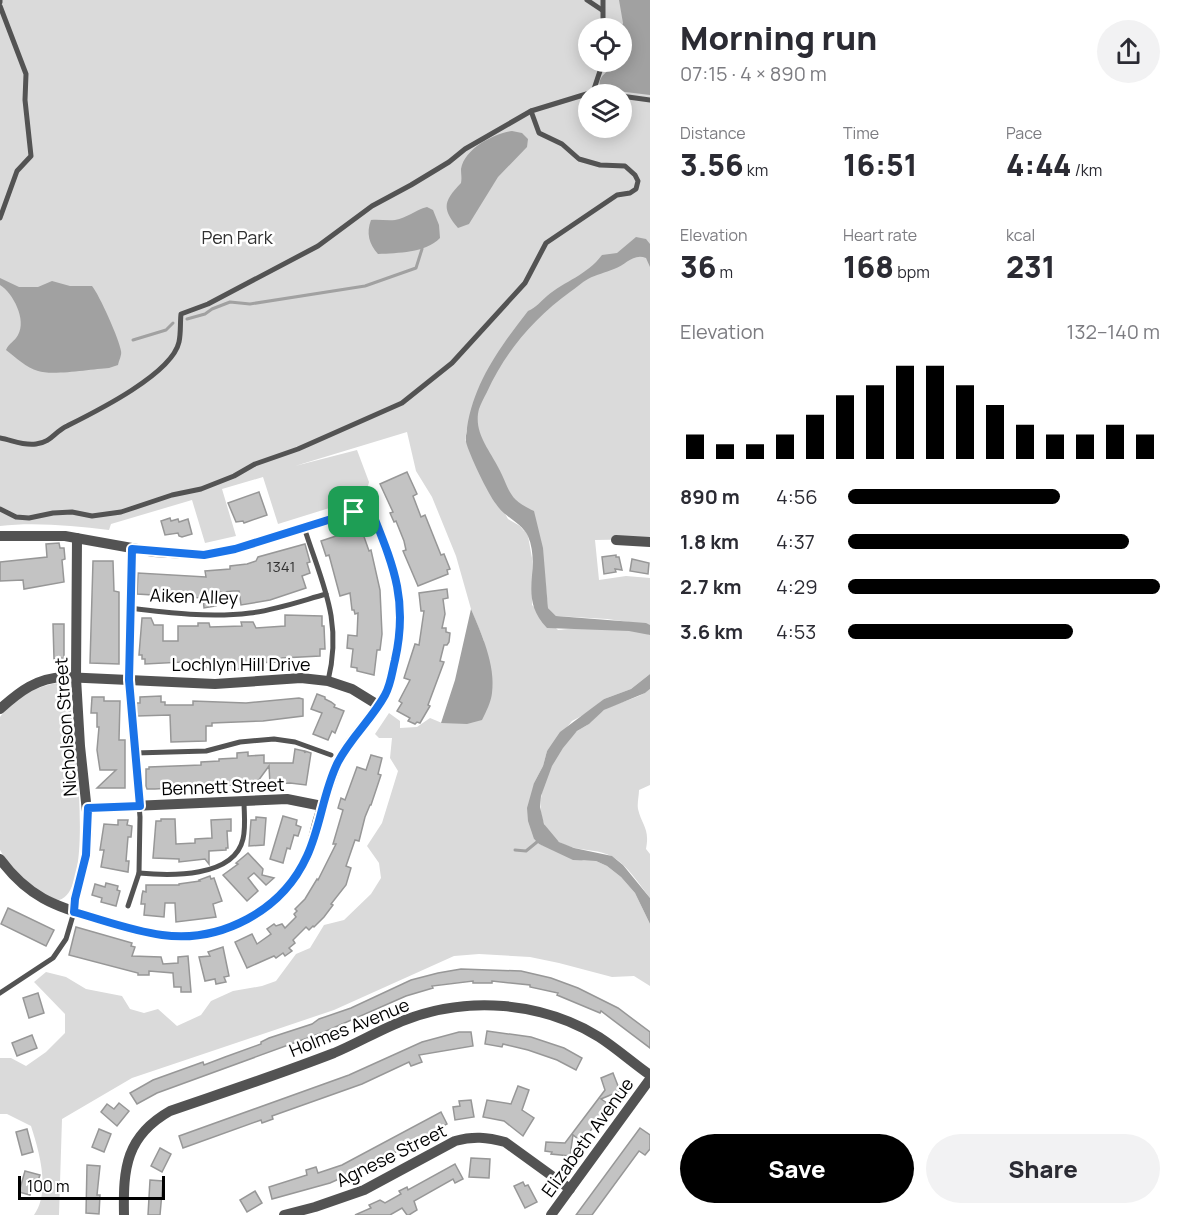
<!DOCTYPE html>
<html lang="en">
<head>
<meta charset="utf-8">
<style>
	:root { --surface:#fff; --page:#f2f2f3; --text:#2b2b33; --muted:#7c7c81; --accent:#000 }
	body { margin:0; font-family:Manrope,sans-serif; background:var(--page); color:var(--text); height:100vh; display:flex; flex-direction:column; font-size:22px; white-space:nowrap }
	* { box-sizing:border-box; margin:0 }
	p { font-size:20px; color:var(--muted) }
	.icon { flex:none; width:33px; height:33px; fill:none; stroke:currentColor; stroke-width:2; stroke-linecap:round; stroke-linejoin:round }
	.map { position:relative; flex:1; overflow:hidden }
	.side { display:flex; flex-direction:column; background:var(--surface); width:540px }
	.side>* { flex:none }
	.controls { position:absolute; left:578px; top:18px; display:grid; gap:12px }
	.controls a { display:grid; place-items:center; width:54px; height:54px; border-radius:50%; background:var(--surface); box-shadow:0 3px 15px #0003; font-size:30px }
	.scale { position:absolute; left:18px; bottom:15px; width:147px; box-sizing:border-box; padding-left:6px; border:3px solid #000; border-top:0; font-size:16px; line-height:21px; white-space:nowrap; color:#000; -webkit-text-stroke:4px #fff; paint-order:stroke }
	.pin { position:absolute; display:grid; place-items:center; width:51px; height:51px; color:#fff; margin:-26px; border-radius:12px; box-shadow:0 3px 9px #0006 }
	.round { display:grid; place-items:center; flex:none; width:63px; height:63px; border-radius:32px; background:var(--page) }
	.headline { display:flex; align-items:center; justify-content:space-between; height:102px; padding:0 30px }
	h1 { font-size:33px; font-weight:800; line-height:45px }
	.metrics { display:grid; grid-template-columns:repeat(3,1fr); gap:9px; height:102px; padding:6px 30px }
	.metrics div { display:grid; align-content:center }
	.metrics b { font-size:30px; font-weight:800 }
	.metrics small { font-size:16px; font-weight:400 }
	.metrics p { font-size:16px }
	.chart { height:168px; padding:12px 30px }
	.chart p { display:flex; justify-content:space-between }
	.chart svg { width:100%; height:108px; margin-top:6px; stroke:var(--accent); stroke-width:6 }
	.button { display:flex; gap:12px; margin-top:auto; padding:12px 30px }
	.button a { flex:1; height:69px; border-radius:36px; background:var(--accent); color:#fff; font-size:24px; font-weight:800; line-height:69px; text-align:center }
	.button a+a { background:var(--page); color:var(--text) }
	ul { padding:0 30px; list-style:none; font-size:20px }
	li { display:grid; grid-template-columns:96px 72px 1fr; align-items:center; height:45px }
	li i { height:15px; border-radius:8px; background:var(--accent) }
	main { display:flex; flex:1; min-height:0 }
	.map>svg:first-child { display:block }
	.green { fill:#dadada; fill-rule:evenodd }
	.water { fill:#a1a1a1 }
	.lines { fill:none; stroke-linecap:round; stroke-linejoin:round }
	.stream { stroke:#a1a1a1; stroke-width:3 }
	.building { fill:#c3c3c3; stroke:#979797; stroke-width:1.5 }
	.service { stroke:#535353; stroke-width:5 }
	.minor { stroke:#535353; stroke-width:10 }
	.route-casing { stroke:#fff; stroke-width:12 }
	.route { stroke:#1a73e8; stroke-width:8 }
	.labels { text-anchor:middle; dominant-baseline:central; stroke-width:5; stroke-linejoin:round; paint-order:stroke }
	.number-label { font-size:15px; fill:#313131 }
	.park-label { font-size:18px; fill:#313131; stroke:#fff }
	.street-label { font-size:18px; fill:#000; stroke:#fff }
</style>
</head>
<body>
<main>
<div class="map">
<svg width="650" height="1215" viewBox="0 0 650 1215">
	<rect width="100%" height="100%" fill="#fff"/>
	<g class="green">
		<path d="M0,0H650V539L595,540L599,580L626,576L650,578V625L607,619L556,616L548,608L544,569L528,536L532,558V605L558,630C580,628 630,627 650,635V674L631,689L604,699L587,713L572,721L547,751L543,766L534,783V839L539,844L584,861H596L607,866L621,877L635,893L650,924V986L634,976L612,977L559,963L530,957L479,954L454,956L334,1010L132,1078L62,1119L59,1215H34C51,1191 39,1151 31,1126L7,1114H0V1058H11L26,1066L46,1052L65,1033V1014L34,982L46,972L66,977L86,989L122,996L130,1009L144,1013L158,1009L177,1026L201,1015L211,1001L233,991L262,986L276,981L296,954L310,948L324,925L344,920L371,894L381,878L379,863L367,846L382,823L398,771L390,758L392,738H379L375,734L389,713L400,721V728L417,727L430,718L442,723L484,641L471,609L456,556L432,497L416,471L407,432L295,466L357,450L369,482L368,486L369,490L351,497L352,501L278,524L263,477L222,489L236,536L205,543L192,500L111,524L109,530C73,526 36,522 0,526ZM588,28H621V62H588ZM588,94H621V128H588ZM467,429L470,435L524,531L520,526L508,519L465,440Z"/>
		<path d="M68,682C71,716 98,890 59,900C35,894 12,871 0,850V717C16,696 41,683 68,682Z"/>
		<path d="M650,689V785L639,790C639,796 637,803 638,809C642,826 650,828 646,849L650,854V898C639,884 628,866 613,857C598,848 577,852 561,843C552,838 545,828 542,818C535,789 555,753 576,732C581,728 587,726 591,722C595,718 600,713 604,710C619,701 637,700 650,689Z"/>
	</g>
	<g class="water">
		<path d="M619,0H650V95L601,89C595,76 610,72 615,62H621V29L623,23Z"/>
		<path d="M512,131L522,133L528,139L527,147L498,177L469,224L458,228C441,208 444,201 461,183C462,178 461,174 461,169C465,148 494,134 512,131Z"/>
		<path d="M427,207L433,210L439,225L440,238C425,253 398,253 378,254C369,244 366,233 371,220C379,219 387,221 395,220C407,218 415,210 427,207Z"/>
		<path d="M636,237L646,239L650,244V267L646,258C633,253 626,265 614,269C605,273 597,274 588,279C582,282 576,288 570,292C534,318 505,352 487,392C484,398 481,403 479,409C473,432 489,449 498,467C511,491 507,499 534,511L543,548L548,608L556,616L646,623L650,625V635L629,631L547,628C517,597 542,570 528,536C522,523 504,517 496,504C488,494 469,454 466,442C465,437 467,433 467,428C474,382 500,347 528,311C537,307 540,302 547,296C565,281 587,275 602,255L617,253Z"/>
		<path d="M0,278L19,287H38L52,281L70,286H92C99,294 120,341 121,351C122,355 119,360 118,365L109,368C92,369 52,376 38,371C27,368 15,357 6,350C9,343 15,341 18,335C27,320 13,293 0,285Z"/>
		<path d="M471,609C481,633 496,665 492,693C491,702 486,712 482,720L467,724L441,723L455,680Z"/>
		<path d="M650,674V689L645,693L604,710L589,724L577,731L563,748L552,766L541,796L540,807L544,824L559,842L574,848L612,856L623,865L650,898V924L635,893L621,877L607,866L596,861L573,860L539,844L534,839L528,821L527,808L534,783L543,766L547,751L560,732L604,699L631,689Z"/>
	</g>
	<g class="lines">
		<g class="stream">
			<path d="M187,319L205,314L212,309L230,302L250,304L365,286L416,268L422,249"/>
			<path d="M133,340L166,330L173,323"/>
			<path d="M515,850L526,851L537,842"/>
		</g>
	</g>
	<g class="building">
		<path d="M407,472L417,494L413,496L421,517L425,515L441,555L444,554L450,569L447,570L448,574L418,586L403,551L406,550L404,541L396,521L394,522L390,513L393,512L380,484Z"/>
		<path d="M259,492L267,515L244,523L243,521L236,522L228,503Z"/>
		<path d="M170,518L171,521L178,519L179,522L188,519L192,534L182,537L179,536L178,533L165,535L161,521Z"/>
		<path d="M357,529L358,533L362,531L369,551L371,550L380,590L382,634L380,650H377L374,675L357,671V668L351,667L353,649L347,648L348,635L357,636L358,613L355,614L354,610H352L350,593L340,596L329,555L326,556L321,541Z"/>
		<path d="M59,543L60,548H64L65,559L62,560L64,582L24,589L23,580L0,581V562L47,557L46,544Z"/>
		<path d="M305,544L310,562L307,563L310,573L302,576L306,588L270,600L241,605L239,591H233L214,593L216,606L204,608L203,598L137,594L138,573L206,577L205,571L230,569V566L247,564L256,561L258,557Z"/>
		<path d="M616,555V557H619L622,570L615,569L616,572L604,574L602,557Z"/>
		<path d="M632,559L649,563L648,574L630,571Z"/>
		<path d="M93,561H113L114,591L119,592V664L90,663Z"/>
		<path d="M447,589L448,598L443,599L445,614L442,628H446V632L450,633L449,642L447,645H444L440,661L444,662L428,705L430,706L420,723L417,722L415,724L408,721L410,718L397,711L402,703L399,701L410,680L404,678L415,644L419,645L424,611H421L419,593Z"/>
		<path d="M285,615L322,616V626H324L325,649H320V656L282,658V662L240,663V669H222V667L202,668V661L145,664V659H142V655H139L142,618H151L154,625H163V641H178V626H198V623H209L210,627L242,626L241,622H253L256,628L285,626Z"/>
		<path d="M53,624H64V658L54,659Z"/>
		<path d="M317,694L325,697V699L331,702L335,705L334,707L344,711L335,733L332,731L328,740L313,734L322,713L311,709Z"/>
		<path d="M161,696V702H165V705H193V701L246,703L299,698L303,699V716L263,721L212,723V726H206V741L171,742L170,715L137,716L136,703H140V697Z"/>
		<path d="M92,697H104V701H120L119,740H125V788H97L116,770H100L97,750L99,727H97V713H91Z"/>
		<path d="M295,749L304,751L305,753V751L311,753L306,785L290,783L270,784L269,766L258,781H249L250,786L223,785V783L200,784V786L155,789H147L146,786V769H149V767L201,765V762L219,761V759L237,758V753L248,752V756L264,755V763H293Z"/>
		<path d="M371,755L382,758L378,774L381,775L371,805H370L365,817L359,841L355,840L346,866L351,868L346,885L331,904L333,905L324,917L314,927L313,926L309,930L306,927L293,940L295,943L289,948L292,951L285,956L283,953L276,958L274,956L247,968L235,942L252,934L257,944L271,934L267,929L274,924L276,926L282,924L285,928L296,917L294,914L297,911L295,909L305,899L317,879L318,880L336,844H333L343,810L338,808L341,798L345,800L357,767L366,770Z"/>
		<path d="M283,816L297,820L296,825L301,827L298,836L294,835L290,849L287,848L283,863L270,859Z"/>
		<path d="M256,817L266,818L264,845L249,846L251,820H256Z"/>
		<path d="M161,819H175L176,844L195,843V839L212,838L211,820L231,819V831H227L228,848H226V850L209,851V864L205,859L179,862V859L153,858L156,821H161Z"/>
		<path d="M118,820H128L127,825L132,826L131,837H128L126,861H129L128,872L101,867L104,850H100L104,824L118,825Z"/>
		<path d="M248,853L263,869L262,875L274,878L266,885L254,873L248,878L258,891L247,901L223,875L238,864L236,863Z"/>
		<path d="M210,876L211,879L214,878L222,901L213,904L216,917L176,922L175,903H165L164,917L144,915L145,904H141L142,895L143,891L146,892V885H179V884L200,881L199,880Z"/>
		<path d="M106,883L118,886L117,890L120,891L116,906L101,902L102,898L92,895L95,884L105,887Z"/>
		<path d="M8,908L54,930L46,946L1,924Z"/>
		<path d="M76,927L132,943L131,946L135,947L132,956L161,957L163,964L178,963V957L188,956L191,992H181V987H174L173,973L149,971V975H138V973L69,955Z"/>
		<path d="M223,947L229,976L224,977L226,982L216,984L215,979L205,981L199,957L210,956L208,952Z"/>
		<path d="M461,969L521,971L551,978L578,988L618,1008L650,1032V1048L601,1011L600,1013L557,995L558,993L530,987V985L492,981V983H473V981L432,986L433,988L406,996L324,1032L157,1093L137,1104L130,1093L153,1080L203,1062L204,1065L225,1057L261,1044V1042L269,1038L312,1024L319,1019L351,1008L411,980L438,973Z"/>
		<path d="M38,993L44,1013L29,1018L23,998Z"/>
		<path d="M487,1031L531,1037L564,1048L582,1058L576,1070L557,1060L528,1050L503,1044L502,1047L485,1044Z"/>
		<path d="M459,1032H471L473,1046L419,1055L422,1062L411,1066L409,1062L362,1084L272,1116L273,1119L262,1123L261,1120L183,1148L179,1136L349,1075L422,1042Z"/>
		<path d="M32,1035L37,1048L17,1056L12,1043Z"/>
		<path d="M613,1073L620,1091L601,1099L610,1105L582,1142L573,1135L570,1156L551,1154L552,1152L545,1151L546,1142L565,1143L605,1090L601,1078Z"/>
		<path d="M518,1086L529,1090L522,1110L534,1118L523,1136L504,1121L483,1117L487,1100L511,1104Z"/>
		<path d="M471,1100L474,1117L455,1120L453,1107L460,1106L459,1101Z"/>
		<path d="M119,1103L129,1111L117,1126L101,1112L107,1104L114,1109Z"/>
		<path d="M441,1112L447,1124L377,1162L330,1183L272,1199L269,1187L307,1175L306,1170L316,1167L318,1173L342,1165Z"/>
		<path d="M640,1128L650,1135V1149L645,1155L639,1151L592,1215H576Z"/>
		<path d="M27,1129L33,1152L22,1155L16,1132Z"/>
		<path d="M99,1129L111,1134L104,1152L92,1147Z"/>
		<path d="M160,1148L171,1154L162,1172L151,1166Z"/>
		<path d="M471,1158L490,1159L489,1178L469,1177Z"/>
		<path d="M455,1164L463,1179L455,1183L453,1179L414,1201L417,1210L409,1215H407L402,1208L390,1215H355L371,1208L369,1205L380,1200L385,1203L401,1194L399,1191L407,1187L408,1190Z"/>
		<path d="M87,1165L100,1166L97,1195H100L99,1214L86,1213Z"/>
		<path d="M25,1171L40,1175L37,1183L33,1182L30,1195L19,1192Z"/>
		<path d="M150,1180L163,1181L160,1215H148Z"/>
		<path d="M523,1182L525,1186L528,1185L537,1202L525,1208L514,1186Z"/>
		<path d="M255,1191L262,1203L247,1212L240,1200Z"/>
	</g>
	<g class="lines">
		<g class="service">
			<path d="M587,0L602,10"/>
			<path d="M603,0V28"/>
			<path d="M0,2V0"/>
			<path d="M0,6L26,74L25,100L31,156L17,171L0,218"/>
			<path d="M593,92L603,62"/>
			<path d="M621,96L650,100"/>
			<path d="M0,438C12,440 23,446 36,444C52,442 54,432 67,426C95,412 172,374 179,342C181,333 180,323 181,314L208,304L318,246L372,206L411,185L449,162L465,149L531,111L593,92L608,94"/>
			<path d="M0,509L16,517L29,518L53,513L72,512L92,516L121,512L172,495L201,489L234,476L255,464L298,449L402,403L452,363L525,283L546,243L617,195L630,193L636,189L638,181L635,175L625,166L600,165L579,159L562,144L539,133L531,111"/>
			<path d="M304,527C322,584 343,620 328,681"/>
			<path d="M130,608C169,613 211,618 250,613C276,610 301,601 326,594"/>
			<path d="M135,753L206,751L240,742L274,739L295,742L331,755"/>
			<path d="M139,873C170,876 234,878 243,839C246,827 244,813 244,801"/>
			<path d="M128,906L139,873L140,817L129,680L132,549"/>
			<path d="M0,993L53,958L66,939L74,912"/>
		</g>
		<g class="minor">
			<path d="M0,536H65L154,552L204,555L235,549L370,507C392,564 409,598 395,660C392,672 391,685 385,695C371,720 347,740 336,767C329,785 323,803 317,823C314,834 312,846 307,857C283,906 233,938 178,936C154,936 130,929 107,922C60,907 31,901 0,859"/>
			<path d="M616,540L650,542"/>
			<path d="M0,709C20,691 37,678 64,677L215,684L301,678L328,681L352,689L378,705"/>
			<path d="M88,808L287,799L322,806"/>
			<path d="M74,912L75,899L86,855L88,821L80,746L76,678L77,538"/>
			<path d="M124,1215C123,1168 126,1136 170,1111C225,1092 280,1074 334,1053C358,1043 381,1029 405,1020C467,996 541,1001 599,1037C616,1048 633,1063 650,1075"/>
			<path d="M284,1215L315,1207L364,1190L455,1141C473,1136 487,1137 505,1142L570,1189"/>
			<path d="M551,1215L650,1079"/>
		</g>
	</g>
	<g class="lines">
		<defs>
			<path id="route" d="M370,507C392,563 409,598 395,660C392,672 391,684 385,695C372,719 351,737 338,762C323,792 321,826 307,856C282,911 221,943 162,935C132,931 103,920 74,912L75,899L86,855L88,808L140,806L129,680L132,549L204,555L235,549Z"/>
		</defs>
		<use href="#route" class="route-casing"/>
		<use href="#route" class="route"/>
	</g>
	<g class="labels">
		<g class="number-label">
			<text x="281" y="566">1341</text>
		</g>
		<g class="park-label">
			<text x="237" y="237">Pen Park</text>
		</g>
		<g class="street-label">
			<text transform="translate(194 596) rotate(2)">Aiken Alley</text>
			<text x="241" y="664">Lochlyn Hill Drive</text>
			<text transform="translate(65 727) rotate(-94)">Nicholson Street</text>
			<text transform="translate(223 786) rotate(-2)">Bennett Street</text>
			<text transform="translate(349 1027) rotate(-22)">Holmes Avenue</text>
			<text transform="translate(587 1137) rotate(-54)">Elizabeth Avenue</text>
			<text transform="translate(391 1155) rotate(-26)">Agnese Street</text>
		</g>
	</g>
</svg>
<div class="controls">
<a><svg class="icon" aria-label="locate" viewBox="0 0 24 24"><circle cx="12" cy="12" r="6"/><path d="M12 2v4M12 18v4M2 12h4M18 12h4"/></svg></a>
<a><svg class="icon" aria-label="layers" viewBox="0 0 24 24"><path d="M12 4l9 5-9 5-9-5zM3 14l9 5 9-5"/></svg></a>
</div>
<div class="scale">100 m</div>
<div class="pin" style="left:354px;top:512px;background:#1e9e55"><svg class="icon" aria-label="arrive" viewBox="0 0 24 24"><path d="M6 21V4h12l-3 4 3 4H6"/></svg></div>
</div>
<section class="side">
<div class="headline"><div><h1>Morning run</h1><p>07:15 · 4 × 890 m</p></div><a class="round"><svg class="icon" aria-label="share" viewBox="0 0 24 24"><path d="M12 15V3M7 8l5-5 5 5M5 13v7h14v-7"/></svg></a></div>
<div class="metrics">
<div><p>Distance</p><b>3.56<small> km</small></b></div>
<div><p>Time</p><b>16:51</b></div>
<div><p>Pace</p><b>4:44<small> /km</small></b></div>
</div>
<div class="metrics">
<div><p>Elevation</p><b>36<small> m</small></b></div>
<div><p>Heart rate</p><b>168<small> bpm</small></b></div>
<div><p>kcal</p><b>231</b></div>
</div>
<div class="chart"><p><span>Elevation</span>132–140 m</p>
<svg viewBox="0 0 160 44" preserveAspectRatio="none"><path d="M5 44V34M15 44V38M25 44V38M35 44V34M45 44V26M55 44V18M65 44V14M75 44V6M85 44V6M95 44V14M105 44V22M115 44V30M125 44V34M135 44V34M145 44V30M155 44V34"/></svg>
</div>
<ul>
<li><b>890 m</b>4:56<i style="width:68%"></i></li>
<li><b>1.8 km</b>4:37<i style="width:90%"></i></li>
<li><b>2.7 km</b>4:29<i style="width:100%"></i></li>
<li><b>3.6 km</b>4:53<i style="width:72%"></i></li>
</ul>
<div class="button"><a>Save</a><a>Share</a></div>
</section>
</main>
</body>
</html>
